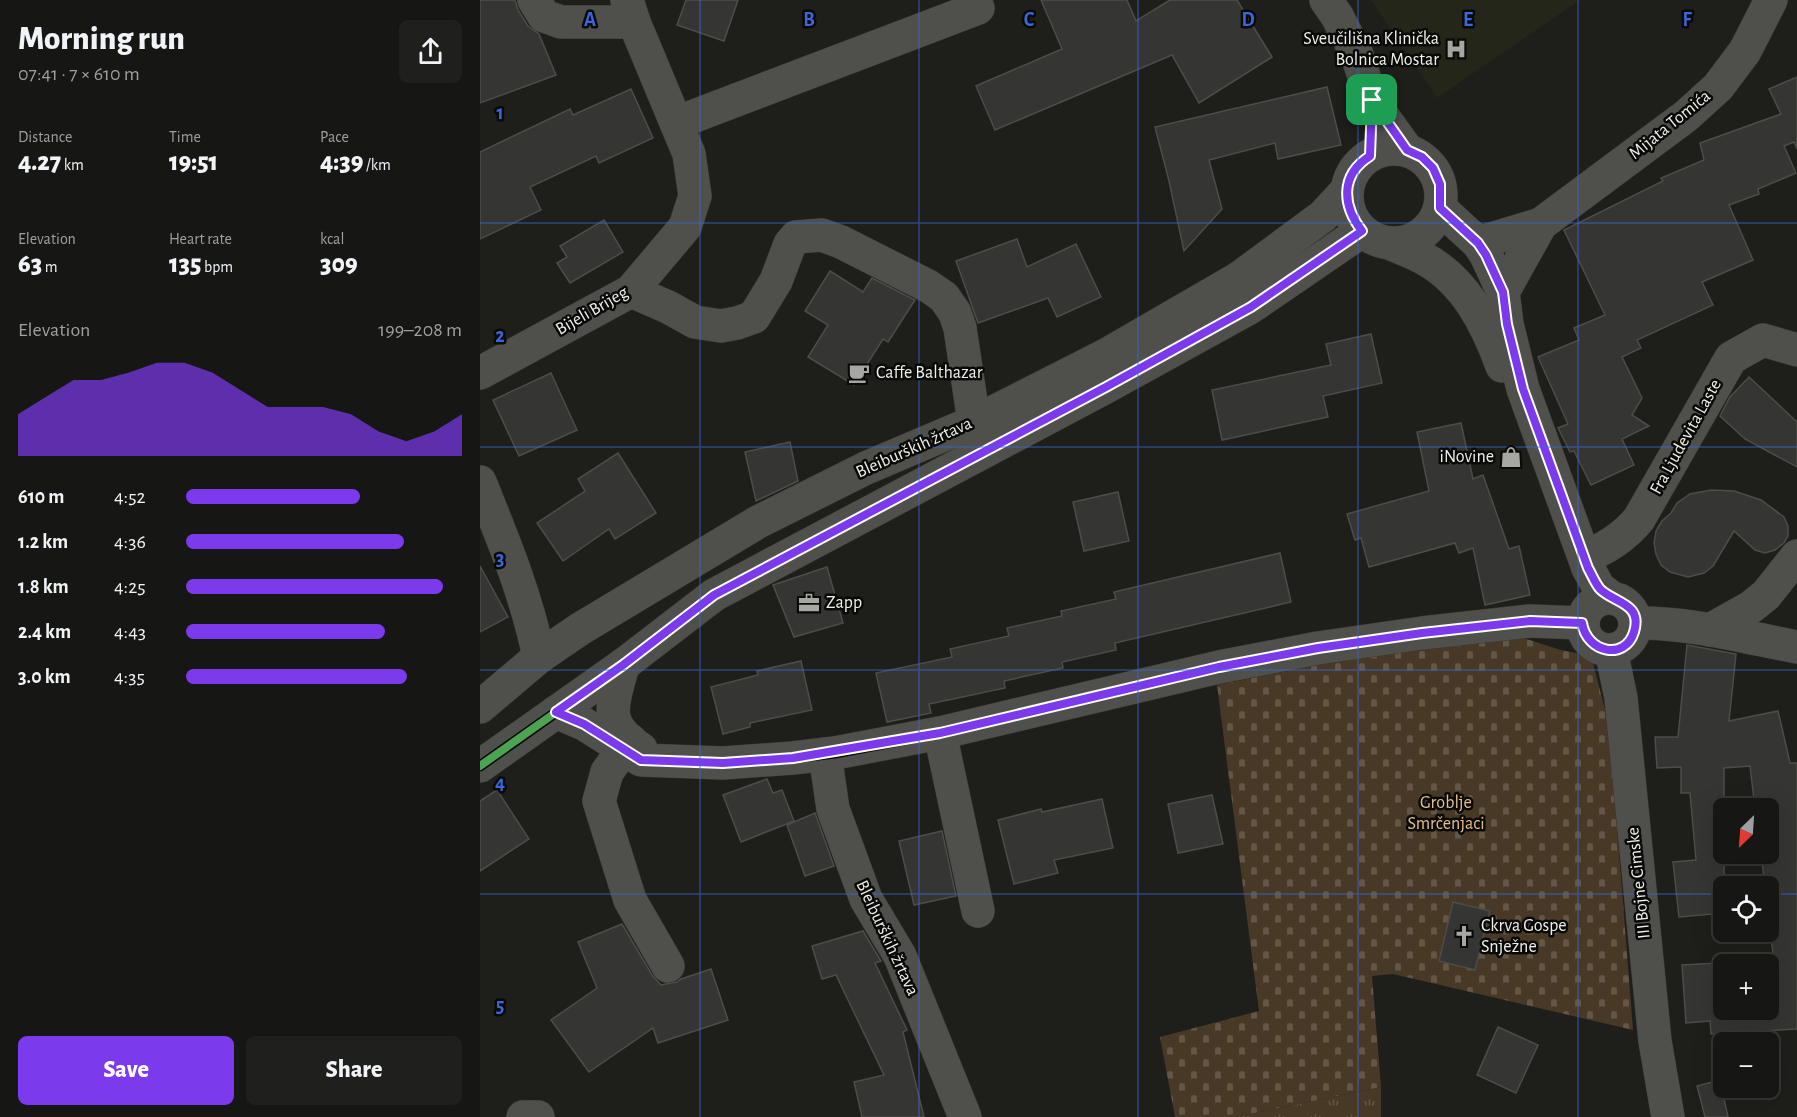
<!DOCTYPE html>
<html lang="en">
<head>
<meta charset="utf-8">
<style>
	:root { --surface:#161714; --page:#1f201d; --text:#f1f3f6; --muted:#9e9fa0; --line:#353634; --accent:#7c3aed }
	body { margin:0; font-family:"Alegreya Sans",sans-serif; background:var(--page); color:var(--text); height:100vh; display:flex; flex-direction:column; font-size:22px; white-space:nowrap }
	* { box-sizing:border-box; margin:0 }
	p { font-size:20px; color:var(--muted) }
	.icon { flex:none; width:33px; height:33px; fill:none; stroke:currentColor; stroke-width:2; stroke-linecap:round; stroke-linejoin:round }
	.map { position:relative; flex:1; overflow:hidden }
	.sheet { display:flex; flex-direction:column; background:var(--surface); width:480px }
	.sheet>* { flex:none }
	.needle { width:39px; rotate:205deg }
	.tools { position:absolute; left:1233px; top:798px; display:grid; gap:12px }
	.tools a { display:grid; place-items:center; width:66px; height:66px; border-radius:9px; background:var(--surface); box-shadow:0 6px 24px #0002,0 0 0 2px var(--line); font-size:30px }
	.pin { position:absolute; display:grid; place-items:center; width:51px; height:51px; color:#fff; margin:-26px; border-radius:12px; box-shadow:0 3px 9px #0006 }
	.round { display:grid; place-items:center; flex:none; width:63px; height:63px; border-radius:9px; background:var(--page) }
	.head { display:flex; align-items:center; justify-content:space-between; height:102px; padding:0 18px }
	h1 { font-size:33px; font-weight:800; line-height:45px }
	.metrics { display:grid; grid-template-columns:repeat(3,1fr); gap:9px; height:102px; padding:6px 18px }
	.metrics div { display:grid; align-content:center }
	.metrics b { font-size:26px; font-weight:800 }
	.metrics small { font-size:16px; font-weight:400 }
	.metrics p { font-size:16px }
	.chart { height:168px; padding:12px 18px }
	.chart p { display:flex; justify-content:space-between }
	.chart svg { width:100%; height:108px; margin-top:6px; fill:var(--accent); opacity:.7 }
	.button { display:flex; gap:12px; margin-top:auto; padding:12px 18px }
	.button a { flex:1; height:69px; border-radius:9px; background:var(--accent); color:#fff; font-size:24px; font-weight:800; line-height:69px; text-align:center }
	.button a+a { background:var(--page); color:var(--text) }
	ul { padding:0 18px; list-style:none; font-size:20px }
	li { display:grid; grid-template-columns:96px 72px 1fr; align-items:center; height:45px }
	li i { height:15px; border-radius:8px; background:var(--accent) }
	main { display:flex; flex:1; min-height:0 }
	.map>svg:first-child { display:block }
	.built { fill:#242619 }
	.grass { fill:url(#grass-tufts) }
	.cemetery { fill:url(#cemetery-stones) }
	.building { fill:#353633; stroke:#4c4d49; stroke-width:1.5; fill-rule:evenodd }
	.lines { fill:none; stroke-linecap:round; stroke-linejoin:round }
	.minor-casing { stroke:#3a3a36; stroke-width:34 }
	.minor { stroke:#4f4f4c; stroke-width:33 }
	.cycleway-casing { stroke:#090a07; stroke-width:11 }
	.cycleway { stroke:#4ca352; stroke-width:8 }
	.route-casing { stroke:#fff; stroke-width:12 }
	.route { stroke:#7c3aed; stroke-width:8 }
	.grid { fill:none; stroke:#3c66db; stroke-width:1.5; stroke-opacity:0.55 }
	.labels { text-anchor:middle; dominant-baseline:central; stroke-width:5; stroke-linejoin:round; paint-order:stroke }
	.poi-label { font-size:18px; fill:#eff0ea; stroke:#090a07; text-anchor:start }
	.street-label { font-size:18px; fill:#eff0ea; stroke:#090a07 }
	.park-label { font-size:18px; fill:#e7bd89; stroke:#090a07 }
	.grid-label { font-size:20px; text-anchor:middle; font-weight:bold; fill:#3c66db; stroke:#090a07; stroke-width:5; stroke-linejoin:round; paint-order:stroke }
</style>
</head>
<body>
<main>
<section class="sheet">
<div class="head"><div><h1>Morning run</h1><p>07:41 · 7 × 610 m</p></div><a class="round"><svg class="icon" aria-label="share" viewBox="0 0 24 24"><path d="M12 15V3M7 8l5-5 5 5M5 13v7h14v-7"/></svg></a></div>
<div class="metrics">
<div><p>Distance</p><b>4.27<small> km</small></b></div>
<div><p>Time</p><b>19:51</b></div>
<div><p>Pace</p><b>4:39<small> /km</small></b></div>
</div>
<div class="metrics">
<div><p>Elevation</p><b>63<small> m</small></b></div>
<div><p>Heart rate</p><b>135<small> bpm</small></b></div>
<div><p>kcal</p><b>309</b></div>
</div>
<div class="chart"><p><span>Elevation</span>199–208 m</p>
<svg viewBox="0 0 160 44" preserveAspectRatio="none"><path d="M0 44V27L10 20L20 13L30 13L40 10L50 6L60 6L70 10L80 17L90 24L100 24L110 24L120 27L130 34L140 38L150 34L160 27V44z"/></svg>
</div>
<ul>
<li><b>610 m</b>4:52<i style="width:63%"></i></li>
<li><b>1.2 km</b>4:36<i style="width:79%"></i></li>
<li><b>1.8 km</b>4:25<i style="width:93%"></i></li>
<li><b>2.4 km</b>4:43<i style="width:72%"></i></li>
<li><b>3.0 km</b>4:35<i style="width:80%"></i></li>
</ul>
<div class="button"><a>Save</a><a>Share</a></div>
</section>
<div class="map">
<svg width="1317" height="1117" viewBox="0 0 1317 1117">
	<defs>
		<pattern id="grass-tufts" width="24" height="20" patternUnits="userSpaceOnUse" patternTransform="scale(1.5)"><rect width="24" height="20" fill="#483927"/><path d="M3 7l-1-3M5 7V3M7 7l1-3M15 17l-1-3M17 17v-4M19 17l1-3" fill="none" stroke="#635646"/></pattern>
		<pattern id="cemetery-stones" width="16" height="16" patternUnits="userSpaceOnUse" patternTransform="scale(1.5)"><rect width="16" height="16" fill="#483927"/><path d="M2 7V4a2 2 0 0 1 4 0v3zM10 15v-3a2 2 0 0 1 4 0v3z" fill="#635646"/></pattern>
	</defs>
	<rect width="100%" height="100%" fill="#1e1f1b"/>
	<path class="built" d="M891,0H1100L957,98Z"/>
	<path class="grass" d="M901,1087V1117H755Z"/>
	<path class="cemetery" d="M1028,633L1081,650L1111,656L1129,725L1153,1030L913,974L892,976L901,1087L755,1117H695L680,1037L779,1011L737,685L882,656Z"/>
	<g class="building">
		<path d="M0,0H35L38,10L48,26L59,34L76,75L0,103Z"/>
		<path d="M206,0H258L244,41L197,25Z"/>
		<path d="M561,0H647L656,21L690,0H757L792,57L719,103L692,55L515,130L496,86L582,49Z"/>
		<path d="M1317,77V149L1314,142L1304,146L1316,173L1278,189L1279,194L1249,205L1273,260L1222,282L1233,305L1157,340L1161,348L1142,357L1162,398L1152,415L1169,426L1142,439L1154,465L1111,485L1094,451L1090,452L1078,428L1088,424L1058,357L1099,340L1094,328L1125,315L1084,230L1183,181L1181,178L1224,160L1220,143L1301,114L1289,89Z"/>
		<path d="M847,87L861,145L798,159L795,143L729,160L742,209L704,251L689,181L675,127Z"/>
		<path d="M151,89L173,138L119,163L116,156L50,187L61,210L0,239V152L90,109L93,115Z"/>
		<path d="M124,220L143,252L90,283L77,263L87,257L80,246Z"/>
		<path d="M537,239L547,267L596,244L621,297L577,317L568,298L498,323L476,261Z"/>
		<path d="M350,271L383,292L392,278L435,300L408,342L403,339L374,385L328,357L348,325L325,311Z"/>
		<path d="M891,334L902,383L843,396L848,417L742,440L732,390L851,365L846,344Z"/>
		<path d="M71,373L97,430L39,456L13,400Z"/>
		<path d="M1269,377L1317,422V467L1265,439L1240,416L1250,397Z"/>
		<path d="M981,423L993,479L1003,475L1029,549L1039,546L1050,595L1005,605L993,548L979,553L975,543L889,567L881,538L875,540L867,514L949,491L937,432Z"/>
		<path d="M310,442L318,481L276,501L265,452Z"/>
		<path d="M138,453L176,513L135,539L129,529L83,561L57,523L105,491L98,479Z"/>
		<path d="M1231,490L1254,491L1281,500L1304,517L1308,526V536L1304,543L1295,550L1285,553L1275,550L1254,531L1233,566L1224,573L1208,577L1190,572L1181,565L1176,554L1174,543L1176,531L1182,521L1191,513L1197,503L1210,494Z"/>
		<path d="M638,492L649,541L604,551L593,502Z"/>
		<path d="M800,553L811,602L635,643L636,650L582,662L583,668L524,681L525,688L449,704L451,713L407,722L396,673L472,657L470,649L529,636L527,628L582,616L581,611L636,599L634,592Z"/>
		<path d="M0,566L28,617L0,632Z"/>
		<path d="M347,567L363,623L314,637L293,585Z"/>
		<path d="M1207,645L1256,654L1249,721L1298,711L1310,763H1317V1029L1231,1034L1230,1021L1206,1023L1202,965L1294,960L1288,916V886H1285L1281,854H1288V808H1275L1270,766L1244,768V913L1199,917L1193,862L1216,860L1210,793H1201V767L1177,768L1175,737H1198ZM1244,964H1288V1010H1244Z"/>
		<path d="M321,661L332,710L270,723V727L243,734L231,687L278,675L277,671Z"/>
		<path d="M287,779L293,793L302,790L314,821L261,842L243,795Z"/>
		<path d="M17,790L49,839L0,871V801Z"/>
		<path d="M732,795L743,844L698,853L688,804Z"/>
		<path d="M622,799L633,848L574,860L578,873L534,884L518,820L561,809L562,812Z"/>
		<path d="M335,813L354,866L325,876L307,825Z"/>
		<path d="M462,831L476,896L434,905L419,841Z"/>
		<path d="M973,902L1010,911L995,970L959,961Z"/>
		<path d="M142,924L172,975L181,985L197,982L201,979L231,969L248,1020L178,1043L173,1028L109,1072L71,1020L117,988L98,942Z"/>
		<path d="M383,931L401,961L395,963L427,1030L423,1032L444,1117H382L374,1082L404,1075L356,975L342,979L332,946Z"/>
		<path d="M1018,1027L1058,1045L1036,1093L997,1075Z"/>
		<path d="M1240,1080L1248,1117H1225L1217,1086Z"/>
	</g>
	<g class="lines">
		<defs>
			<g id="minor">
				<path d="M54,0L64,16L81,22H154"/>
				<path d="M846,0L857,16L877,55L892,101L927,150"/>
				<path d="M196,123L498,8"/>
				<circle cx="914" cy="196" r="47"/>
				<path d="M960,208L998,243L1006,255L1023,292L1027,324L1043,389L1108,568L1119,588L1131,597"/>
				<path d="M1061,224L1206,116L1238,87L1265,51L1291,0"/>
				<path d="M909,243C920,248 932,252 943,258C985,280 1007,324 1022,366"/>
				<path d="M998,243L1061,224L1023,292"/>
				<path d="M151,291L188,307L215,322L241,326L257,323L274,317L296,281L310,244L316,237L342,235L361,242L448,286L464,297L475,313L480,328L494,422"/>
				<path d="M0,373L151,291L205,227L215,196L209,154L154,22L147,0"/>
				<path d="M0,482C23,539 47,597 59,657"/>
				<path d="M1104,556C1124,551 1146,535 1159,519L1251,358L1283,340L1317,350"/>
				<circle cx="1129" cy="624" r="26"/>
				<path d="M1155,623C1209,622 1264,637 1317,647"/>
				<path d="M1230,630L1271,607L1286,595L1317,556"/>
				<path d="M1131,650L1141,698L1175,1041L1188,1117"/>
				<path d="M143,665C133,705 121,722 161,749"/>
				<path d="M0,707L59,657L100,629L278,522L386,468L494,422L626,355L759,278L843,216L867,190"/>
				<path d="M76,712L104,724L161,760L243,763L313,758L355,753L460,733L739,667L838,648L942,633L1050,621L1102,623"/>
				<path d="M460,733L498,911"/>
				<path d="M150,740L127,772L119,801L150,900L188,966"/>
				<path d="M345,754L353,809L386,899L420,956L485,1117"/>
				<path d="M0,766L143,665L234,595L626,387L771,307L882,231"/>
				<path d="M43,1117H58"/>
			</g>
		</defs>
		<use href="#minor" class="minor-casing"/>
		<use href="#minor" class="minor"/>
		<defs>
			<g id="cycleway">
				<path d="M76,712L104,724L161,760L243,763L313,758L355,753L460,733L739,667L838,648L942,633L1050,621L1102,623"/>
				<path d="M0,766L143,665L234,595L626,387L771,307L882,231"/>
			</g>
		</defs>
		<use href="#cycleway" class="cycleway-casing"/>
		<use href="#cycleway" class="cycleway"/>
	</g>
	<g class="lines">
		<defs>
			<path id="route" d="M892,100L927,150L942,157L953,168L960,184V208L998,243L1006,255L1023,292L1027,324L1043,389L1108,568C1112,575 1115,583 1120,589C1134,603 1163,603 1154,632C1145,661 1107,653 1102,623L1050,621L942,633L838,648L739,667L460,733L313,758L243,763L161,760L104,724L76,712L143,665L234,595L626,387L771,307L882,231C862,205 860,175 890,156Z"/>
		</defs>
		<use href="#route" class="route-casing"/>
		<use href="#route" class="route"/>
	</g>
	<path class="grid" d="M220,0V1117M439,0V1117M658,0V1117M878,0V1117M1098,0V1117M0,223H1317M0,447H1317M0,670H1317M0,894H1244M1288,894H1317"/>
	<defs>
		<symbol id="hospital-bare" viewBox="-9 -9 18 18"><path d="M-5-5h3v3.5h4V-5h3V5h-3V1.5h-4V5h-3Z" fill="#a6a7a2" stroke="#090a07" stroke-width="2.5" paint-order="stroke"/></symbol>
		<symbol id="cafe-bare" viewBox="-9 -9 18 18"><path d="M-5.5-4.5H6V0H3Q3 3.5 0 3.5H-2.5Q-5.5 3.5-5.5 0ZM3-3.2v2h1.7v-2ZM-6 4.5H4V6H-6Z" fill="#a6a7a2" stroke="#090a07" stroke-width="2.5" paint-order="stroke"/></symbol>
		<symbol id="shop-bare" viewBox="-9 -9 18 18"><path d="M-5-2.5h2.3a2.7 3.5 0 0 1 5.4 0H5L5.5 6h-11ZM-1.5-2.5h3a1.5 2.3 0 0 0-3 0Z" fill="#a6a7a2" stroke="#090a07" stroke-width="2.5" paint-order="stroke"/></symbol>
		<symbol id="office-bare" viewBox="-9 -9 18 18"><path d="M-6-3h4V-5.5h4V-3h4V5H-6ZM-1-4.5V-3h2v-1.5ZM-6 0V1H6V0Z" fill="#a6a7a2" stroke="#090a07" stroke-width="2.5" paint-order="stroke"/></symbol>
		<symbol id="church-bare" viewBox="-9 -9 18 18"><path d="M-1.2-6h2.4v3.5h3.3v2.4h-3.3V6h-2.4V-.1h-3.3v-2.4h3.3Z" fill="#a6a7a2" stroke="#090a07" stroke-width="2.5" paint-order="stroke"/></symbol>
	</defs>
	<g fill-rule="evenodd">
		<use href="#hospital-bare" x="961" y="34" width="30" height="30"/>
		<use href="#cafe-bare" x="364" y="358" width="30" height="30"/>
		<use href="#shop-bare" x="1016" y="442" width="30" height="30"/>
		<use href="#office-bare" x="314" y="588" width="30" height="30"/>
		<use href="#church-bare" x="969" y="921" width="30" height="30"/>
	</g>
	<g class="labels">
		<g class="poi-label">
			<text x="959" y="39" text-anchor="end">Sveučilišna Klinička<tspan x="959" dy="21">Bolnica Mostar</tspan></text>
			<text x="396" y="373">Caffe Balthazar</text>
			<text x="1014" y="457" text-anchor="end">iNovine</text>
			<text x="346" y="603">Zapp</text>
			<text x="1001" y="926">Ckrva Gospe<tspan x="1001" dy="21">Snježne</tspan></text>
		</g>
		<g class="street-label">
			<text transform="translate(1190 125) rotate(-39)">Mijata Tomića</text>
			<text transform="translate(112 311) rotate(-30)">Bijeli Brijeg</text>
			<text transform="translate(1206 437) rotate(-61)">Fra Ljudevita Laste</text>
			<text transform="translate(434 448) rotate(-24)">Bleiburških žrtava</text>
			<text transform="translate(1159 883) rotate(-96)">III Bojne Cimske</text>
			<text transform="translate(407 938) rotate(65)">Bleiburških žrtava</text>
		</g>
		<g class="park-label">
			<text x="966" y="803">Groblje<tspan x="966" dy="21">Smrčenjaci</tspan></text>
		</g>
	</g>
	<g class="grid-label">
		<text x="110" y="26">A</text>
		<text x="329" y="26">B</text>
		<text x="549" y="26">C</text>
		<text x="768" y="26">D</text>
		<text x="988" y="26">E</text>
		<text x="1207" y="26">F</text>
		<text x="20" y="119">1</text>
		<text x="20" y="342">2</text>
		<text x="20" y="565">3</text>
		<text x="20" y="789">4</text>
		<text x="20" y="1012">5</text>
	</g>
</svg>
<div class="tools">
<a><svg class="needle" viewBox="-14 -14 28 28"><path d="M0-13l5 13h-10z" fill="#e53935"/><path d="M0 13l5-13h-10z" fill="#9e9fa0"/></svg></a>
<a><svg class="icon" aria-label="locate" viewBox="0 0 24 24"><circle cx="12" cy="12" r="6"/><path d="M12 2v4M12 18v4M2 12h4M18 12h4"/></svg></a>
<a>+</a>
<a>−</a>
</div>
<div class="pin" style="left:892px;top:100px;background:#1e9e55"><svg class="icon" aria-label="arrive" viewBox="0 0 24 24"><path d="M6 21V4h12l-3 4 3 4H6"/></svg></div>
</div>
</main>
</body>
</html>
